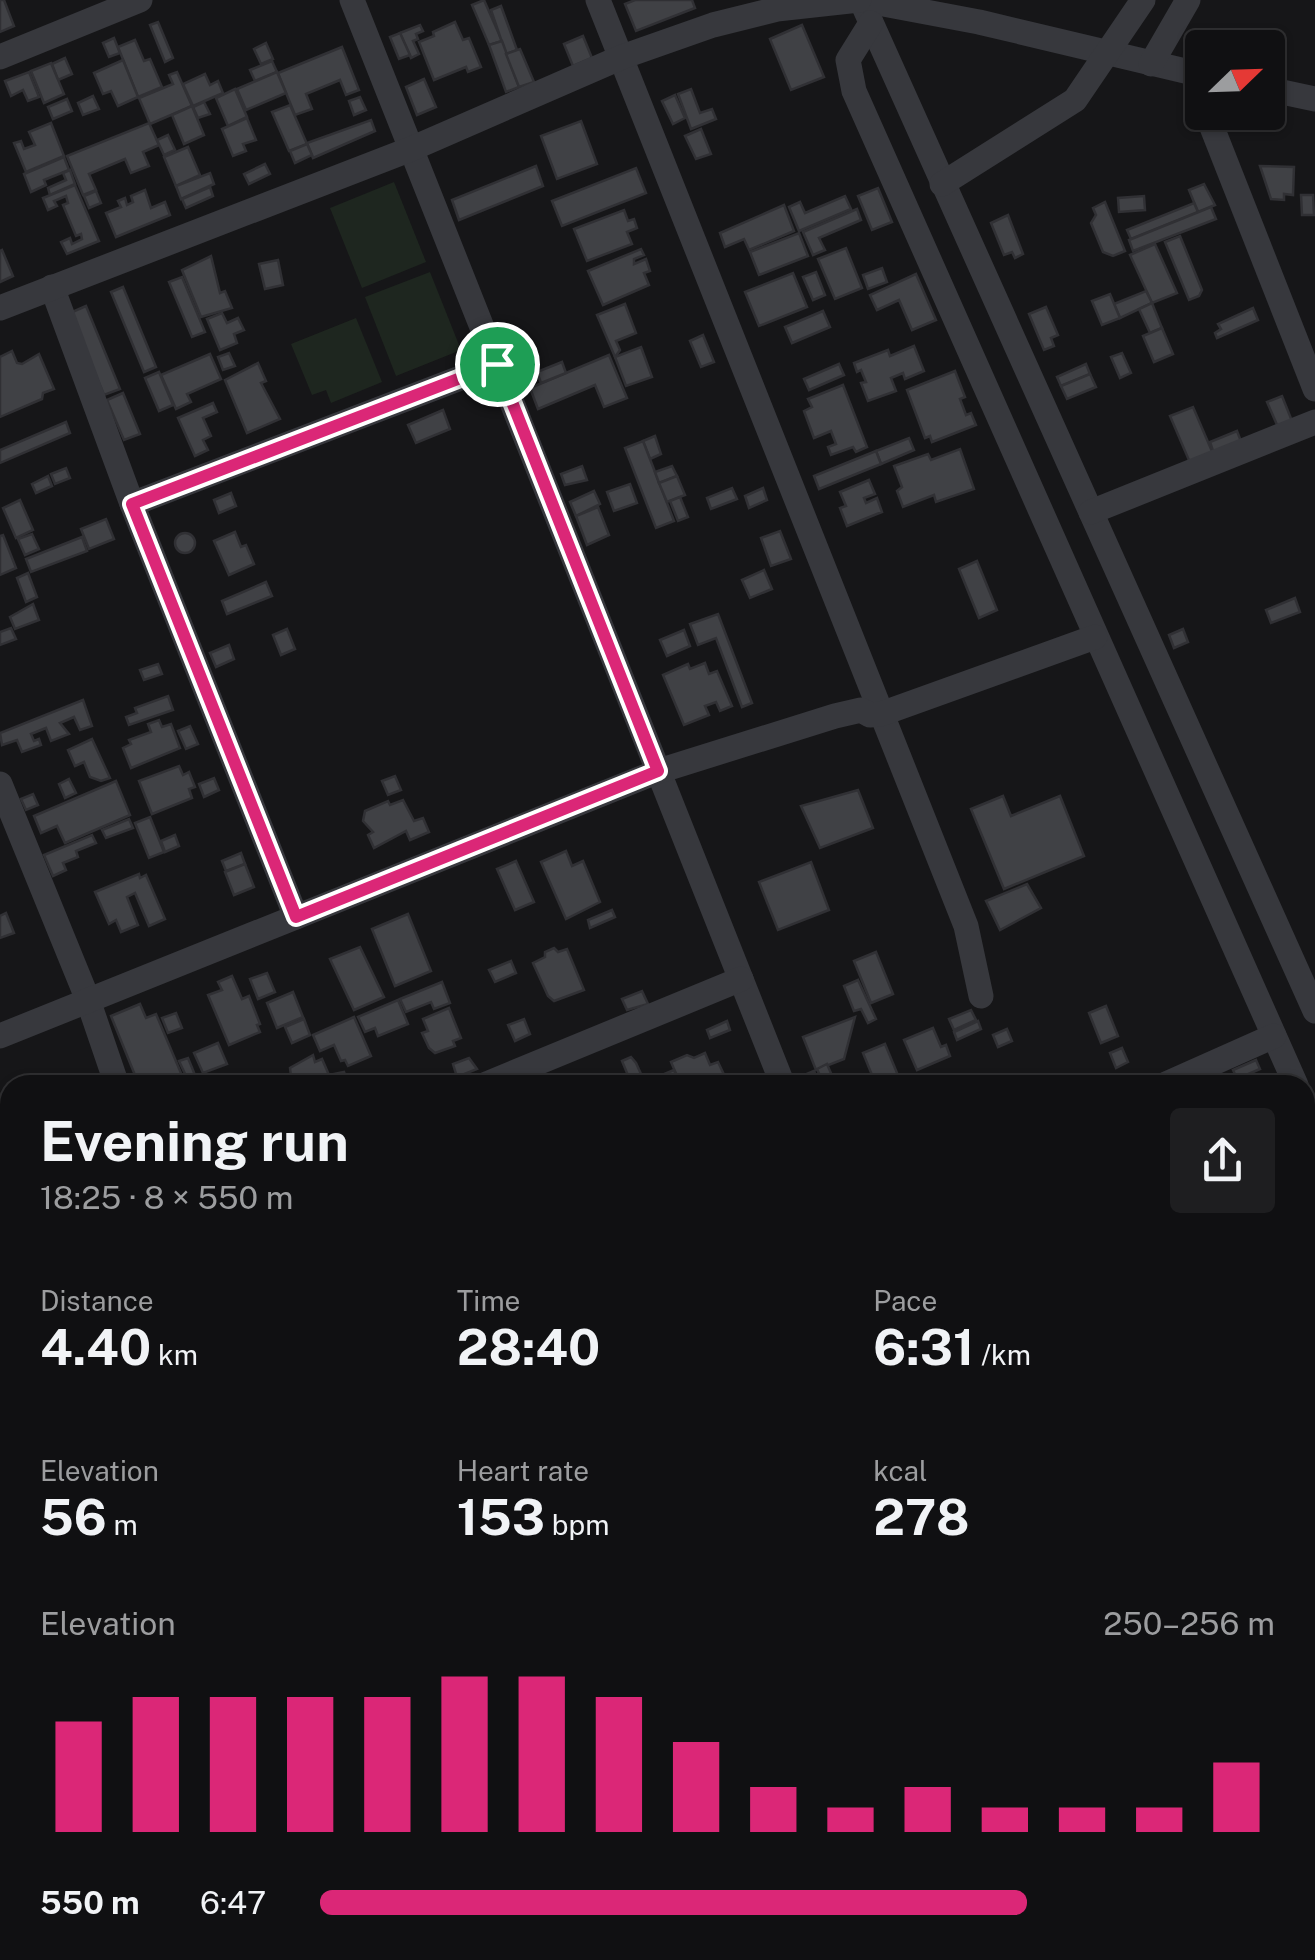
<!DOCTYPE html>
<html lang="en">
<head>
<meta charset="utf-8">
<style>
	:root { --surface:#101012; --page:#1e1e20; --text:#f1f3f6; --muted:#9c9d9f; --line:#303032; --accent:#db2777 }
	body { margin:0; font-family:"Public Sans",sans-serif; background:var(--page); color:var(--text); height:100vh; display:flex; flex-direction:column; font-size:38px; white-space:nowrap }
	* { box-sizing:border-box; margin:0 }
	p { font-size:32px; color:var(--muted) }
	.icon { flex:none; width:55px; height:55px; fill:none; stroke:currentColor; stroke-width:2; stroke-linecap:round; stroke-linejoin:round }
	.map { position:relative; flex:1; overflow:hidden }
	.sheet { position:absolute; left:0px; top:1075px; width:1315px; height:885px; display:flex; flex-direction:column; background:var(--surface); border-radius:30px 30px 0 0; box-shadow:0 2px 8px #0004,0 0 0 2px var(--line) }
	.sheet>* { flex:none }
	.needle { width:65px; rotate:67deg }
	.buttons { position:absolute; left:1185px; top:30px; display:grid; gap:20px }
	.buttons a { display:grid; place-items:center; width:100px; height:100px; border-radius:10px; background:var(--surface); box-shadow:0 2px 8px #0004,0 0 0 2px var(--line); font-size:50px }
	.pin { position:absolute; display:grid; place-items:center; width:85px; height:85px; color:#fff; margin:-42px; border:5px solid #fff; border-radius:50%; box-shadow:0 2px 10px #0007 }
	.round { display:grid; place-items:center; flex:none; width:105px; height:105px; border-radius:10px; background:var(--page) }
	.head { display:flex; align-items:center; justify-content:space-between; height:170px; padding:0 40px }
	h1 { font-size:55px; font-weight:700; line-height:75px }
	.metrics { display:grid; grid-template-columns:repeat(3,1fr); gap:15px; height:170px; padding:10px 40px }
	.metrics div { display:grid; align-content:center }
	.metrics b { font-size:50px; font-weight:700 }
	.metrics small { font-size:28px; font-weight:400 }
	.metrics p { font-size:28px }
	.chart { height:280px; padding:20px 40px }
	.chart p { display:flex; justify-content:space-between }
	.chart svg { width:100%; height:180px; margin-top:10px; stroke:var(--accent); stroke-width:6 }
	ul { padding:0 40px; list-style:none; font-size:32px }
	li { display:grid; grid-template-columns:160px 120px 1fr; align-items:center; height:75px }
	li i { height:25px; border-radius:12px; background:var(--accent) }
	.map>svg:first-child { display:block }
	.green { fill:#1e261f }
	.building { fill:#404145; stroke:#303034; stroke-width:2.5 }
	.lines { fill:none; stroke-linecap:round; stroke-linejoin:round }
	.minor { stroke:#37383d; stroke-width:25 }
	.route-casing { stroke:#fff; stroke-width:20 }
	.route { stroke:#db2777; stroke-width:12 }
</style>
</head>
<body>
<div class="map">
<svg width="1315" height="1960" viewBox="0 0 1315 1960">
	<rect width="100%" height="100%" fill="#161618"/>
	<g class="green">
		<path d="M394,182L426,262L362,288L330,208Z"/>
		<path d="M430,272L461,350L396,376L365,297Z"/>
		<path d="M356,318L382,382L331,403L326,390L312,395L291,344Z"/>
	</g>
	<g class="building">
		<path d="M0,0H4L14,26L0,32Z"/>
		<path d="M484,0L502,41L489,45L472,5Z"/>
		<path d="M635,0H692L695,8L636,31L625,4Z"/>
		<path d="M501,6L517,50L506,54L491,10Z"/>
		<path d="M158,22L173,58L165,62L150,25Z"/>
		<path d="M455,22L463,40L469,38L481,67L468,72L466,67L434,80L419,42L434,36L433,32Z"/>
		<path d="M420,25L423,31L416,34L418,39L413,41L419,54L411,58L400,33Z"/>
		<path d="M802,25L824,77L791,90L770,39Z"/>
		<path d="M400,33L410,55L399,59L390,37Z"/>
		<path d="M583,36L592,58L573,66L564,44Z"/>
		<path d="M114,38L120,53L109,57L103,43Z"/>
		<path d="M135,40L144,61L150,59L162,87L138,97L118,47Z"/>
		<path d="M502,41L519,87L506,92L489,45Z"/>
		<path d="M266,43L273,59L261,64L254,49Z"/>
		<path d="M342,47L359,90L346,95L340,80L306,94L312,109L295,115L278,73Z"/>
		<path d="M520,49L534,82L519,87L506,54Z"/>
		<path d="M65,58L72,74L58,80L52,64Z"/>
		<path d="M123,60L138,97L118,106L111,91L103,94L94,73Z"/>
		<path d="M272,61L277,72L255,81L250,70Z"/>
		<path d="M51,63L64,94L44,103L31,71Z"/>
		<path d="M29,72L39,97L28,101L23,90L11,96L5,81Z"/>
		<path d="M177,72L192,106L150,124L139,98L173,84L169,75Z"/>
		<path d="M277,72L286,93L246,110L237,89Z"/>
		<path d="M205,74L210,85L218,81L223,93L193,106L183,84Z"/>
		<path d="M424,79L436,107L417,115L406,87Z"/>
		<path d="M235,89L247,117L228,126L216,98Z"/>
		<path d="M691,89L700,113L712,109L716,119L691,129L678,94Z"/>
		<path d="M675,95L685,118L673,124L662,101Z"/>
		<path d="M93,96L99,109L83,115L78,103Z"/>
		<path d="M360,97L366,110L354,115L349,101Z"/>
		<path d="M67,99L72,111L53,119L48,107Z"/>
		<path d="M204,102L210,114L198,118L193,107Z"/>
		<path d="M290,105L307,144L289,151L272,112Z"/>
		<path d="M192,106L204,135L184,144L172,115Z"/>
		<path d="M247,118L256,140L243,144L246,151L233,156L222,129Z"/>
		<path d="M371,120L375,131L313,158L307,143Z"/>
		<path d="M581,121L597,164L557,179L541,136Z"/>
		<path d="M51,123L64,156L26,172L14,143L21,141L24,149L35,145L29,132Z"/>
		<path d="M149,123L159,145L143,152L149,166L131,173L125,159L89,174L96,190L83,195L67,156Z"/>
		<path d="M701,129L711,154L696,159L685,136Z"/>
		<path d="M168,135L175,150L164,155L157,140Z"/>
		<path d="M307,144L312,155L295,163L290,151Z"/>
		<path d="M188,147L200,175L176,186L164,157Z"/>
		<path d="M64,157L69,170L44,180L46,185L31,192L24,174Z"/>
		<path d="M265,164L270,174L249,184L244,174Z"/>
		<path d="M536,166L543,186L459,220L452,200Z"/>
		<path d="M1260,166L1294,167L1293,195L1284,194V200L1271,199Z"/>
		<path d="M636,168L646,193L562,226L552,201Z"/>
		<path d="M70,170L75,184L50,195L48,188L66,180L63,173Z"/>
		<path d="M210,173L214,184L181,199L176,186Z"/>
		<path d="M1204,184L1215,205L1198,212L1189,190Z"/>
		<path d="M75,185L99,241L67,254L61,242L70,238L72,244L82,239L81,234L76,236L63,205L68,203L66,196L54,201L57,206L48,210L43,198Z"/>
		<path d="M210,187L213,196L186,208L182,199Z"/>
		<path d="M878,188L892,222L872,230L858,196Z"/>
		<path d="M145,190L151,208L165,202L170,215L116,237L106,213L121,207L118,201L125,198L127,205L133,202L131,196Z"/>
		<path d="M96,191L101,203L89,208L84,196Z"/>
		<path d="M1301,195H1313L1314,215H1302Z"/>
		<path d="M845,196L851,209L799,231L789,207L800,202L805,213Z"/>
		<path d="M1144,196L1145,210L1119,212L1118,198Z"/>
		<path d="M1105,202L1125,251L1113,256L1103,252L1091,223L1096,215L1093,208Z"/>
		<path d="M1194,203L1198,212L1131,239L1127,230Z"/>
		<path d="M784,205L794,231L749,250L744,239L725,247L720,233Z"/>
		<path d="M1211,207L1216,219L1133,251L1129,240Z"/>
		<path d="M857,209L861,220L819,238L825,250L813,255L803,232Z"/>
		<path d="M624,210L628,221L634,219L637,228L627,232L632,244L587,261L574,229Z"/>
		<path d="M1008,215L1023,254L1015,258L1012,252L1004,255L991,223Z"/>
		<path d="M799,233L808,256L759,275L750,252Z"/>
		<path d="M1180,236L1202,290L1199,296L1189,300L1165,242Z"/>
		<path d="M1155,244L1177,293L1152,303L1130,255Z"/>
		<path d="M846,248L862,288L835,299L818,259Z"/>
		<path d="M641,249L644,255L634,259V264L646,259L650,271L644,273L649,285L603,305L588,271Z"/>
		<path d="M2,250L13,276L0,282V251Z"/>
		<path d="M211,256L220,293L225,291L232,308L201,317L182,270Z"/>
		<path d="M278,260L283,285L265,289L259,264Z"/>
		<path d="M882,268L887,282L868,289L863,275Z"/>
		<path d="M816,272L825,295L813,300L803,277Z"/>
		<path d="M793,273L807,307L759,326L745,292Z"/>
		<path d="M916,274L936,320L912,330L899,300L877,310L870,295Z"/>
		<path d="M182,277L205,332L192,337L169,282Z"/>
		<path d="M123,287L156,367L144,372L111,292Z"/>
		<path d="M1146,291L1152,303L1120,318L1114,304Z"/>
		<path d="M1110,294L1120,318L1102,325L1092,301Z"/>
		<path d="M1152,303L1162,328L1150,333L1139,309Z"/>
		<path d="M625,304L636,333L616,341L620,350L615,357L597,315Z"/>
		<path d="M86,306L120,389L104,395L70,313Z"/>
		<path d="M1046,307L1058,335L1051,338L1054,346L1044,350L1029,314Z"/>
		<path d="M1253,308L1258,320L1217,338L1215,333L1221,329L1218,324Z"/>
		<path d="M823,311L830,327L792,343L785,327Z"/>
		<path d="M222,313L227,323L238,318L244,330L234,334L237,343L220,350L207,319Z"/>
		<path d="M1162,328L1173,354L1154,362L1143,336Z"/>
		<path d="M703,335L714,362L701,367L690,341Z"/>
		<path d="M914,346L924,371L905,379L903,373L891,378L896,391L868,401L861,383L866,382L861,370L857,372L854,363L888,350L890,356Z"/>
		<path d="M641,347L652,377L626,386L615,357Z"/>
		<path d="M12,351L17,363L22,364L39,354L54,389L43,393L42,399L0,417V357Z"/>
		<path d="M229,353L235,366L223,370L218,357Z"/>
		<path d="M1122,353L1131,373L1120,378L1111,357Z"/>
		<path d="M210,354L221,379L187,394L191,402L176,409L161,375Z"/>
		<path d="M609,355L627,398L604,407L595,385L538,409L530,388Z"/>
		<path d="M562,362L566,373L541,383L537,372Z"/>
		<path d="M258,363L266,381L261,383L280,419L247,433L225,380Z"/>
		<path d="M839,364L844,375L809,390L804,379Z"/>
		<path d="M1086,364L1090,374L1061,386L1057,377Z"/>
		<path d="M955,371L965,397L960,399L966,415L971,413L976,425L932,442L930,436L925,438L907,390Z"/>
		<path d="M159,372L173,405L159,411L145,378Z"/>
		<path d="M1090,374L1096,387L1067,399L1061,386Z"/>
		<path d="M843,385L867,447L856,452L853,447L831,455L828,447L836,444L831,431L814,438L804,411L812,407L808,399Z"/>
		<path d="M123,393L140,434L124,440L107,400Z"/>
		<path d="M1282,396L1292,421L1278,427L1267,402Z"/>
		<path d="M213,403L217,412L203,418L211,436L203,440L208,450L195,456L178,418Z"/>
		<path d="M1193,407L1214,456L1191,465L1170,416Z"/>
		<path d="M443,410L450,429L416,443L408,425Z"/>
		<path d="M66,422L70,433L0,463V450Z"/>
		<path d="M1237,431L1244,449L1216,460L1210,442Z"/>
		<path d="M655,436L661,454L650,459L643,441Z"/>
		<path d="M909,438L914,450L881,464L876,451Z"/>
		<path d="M643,441L674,521L656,528L625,448Z"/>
		<path d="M960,449L974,489L936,502L934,495L903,507L897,491L902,487L894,466L928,454L931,460Z"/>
		<path d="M876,451L881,464L819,489L814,476Z"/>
		<path d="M582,466L587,480L565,485L561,474Z"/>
		<path d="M672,466L677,476L659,483L655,472Z"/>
		<path d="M66,468L70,478L55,484L51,474Z"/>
		<path d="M48,476L52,486L36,493L32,484Z"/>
		<path d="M677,476L685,495L667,502L659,483Z"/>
		<path d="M869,480L875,494L864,498L866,503L877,498L882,512L847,526L840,508L846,506L840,492Z"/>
		<path d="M630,484L637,503L614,511L607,492Z"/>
		<path d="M732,488L737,499L711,509L707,498Z"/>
		<path d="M763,488L767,500L749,508L745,496Z"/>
		<path d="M594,491L600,504L576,516L570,502Z"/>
		<path d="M231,493L236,506L219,513L214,500Z"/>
		<path d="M680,497L688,517L678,521L670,501Z"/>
		<path d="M20,500L33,530L16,538L3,508Z"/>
		<path d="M598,507L609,535L587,545L576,516Z"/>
		<path d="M106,519L114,539L89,549L81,529Z"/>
		<path d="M780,531L791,559L771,566L761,538Z"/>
		<path d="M235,532L241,547L246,545L254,564L229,575L214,541Z"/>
		<circle cx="185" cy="543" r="10"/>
		<path d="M32,534L39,549L25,555L18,539Z"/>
		<path d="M3,535L16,568L0,575V536Z"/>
		<path d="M82,537L87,551L31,572L26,559Z"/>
		<path d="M977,561L997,610L979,618L959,569Z"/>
		<path d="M764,570L772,589L750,598L742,580Z"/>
		<path d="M28,573L37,597L26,602L17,578Z"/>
		<path d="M266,582L272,596L227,614L222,601Z"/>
		<path d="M1295,598L1300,612L1271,623L1266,610Z"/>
		<path d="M33,604L39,620L15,629L10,617Z"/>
		<path d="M718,614L752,703L742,707L716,638L698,645L690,624Z"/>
		<path d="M11,628L16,639L0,645V632Z"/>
		<path d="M287,629L295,649L281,655L273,635Z"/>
		<path d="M1183,629L1188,642L1174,648L1169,635Z"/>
		<path d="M684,630L690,646L667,656L660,640Z"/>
		<path d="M229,645L234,659L216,667L210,653Z"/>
		<path d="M705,663L709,674L717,671L732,706L720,711L716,702L705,706L709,715L684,725L663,675L688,664L690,669Z"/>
		<path d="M158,664L162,674L144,680L140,670Z"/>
		<path d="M168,696L173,710L129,725L126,717L137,713L135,708Z"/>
		<path d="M83,700L92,726L80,730L74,717L60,723L69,734L51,741L46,728L31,734L34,741L39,739L41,745L22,752L17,740L2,745L0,733Z"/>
		<path d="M159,720L162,727L171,724L180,748L131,768L123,748L131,744L129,740L151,732L148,724Z"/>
		<path d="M190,726L198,744L186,749L178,731Z"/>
		<path d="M92,739L110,778L101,781L90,777L84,762L75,766L68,750Z"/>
		<path d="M179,766L183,775L189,772L195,787L189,789L192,798L152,814L139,781Z"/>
		<path d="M395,776L401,790L388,795L382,781Z"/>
		<path d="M214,778L219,790L204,797L199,784Z"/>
		<path d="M69,779L76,793L65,798L59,784Z"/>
		<path d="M116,781L130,815L65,843L57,826L41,833L34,816Z"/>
		<path d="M858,790L873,828L820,848L801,806Z"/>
		<path d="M33,794L38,805L26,810L21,799Z"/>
		<path d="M1003,796L1011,816L1060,796L1084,856L1004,889L971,809Z"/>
		<path d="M403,800L414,821L423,818L429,832L410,840L406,831L374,848L368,835L373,832L363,821L365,811L388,801L390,805Z"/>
		<path d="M150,817L164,852L149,858L135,823Z"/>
		<path d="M129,819L133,828L106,838L102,830Z"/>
		<path d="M92,835L96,843L76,851L78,857L63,863L66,870L53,876L44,855Z"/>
		<path d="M175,835L179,846L165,852L161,841Z"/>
		<path d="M566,851L572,866L583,861L600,902L566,919L541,862Z"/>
		<path d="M241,853L245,864L226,871L222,861Z"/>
		<path d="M516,861L534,902L515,910L497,869Z"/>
		<path d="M811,862L829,910L778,930L759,882Z"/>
		<path d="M245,864L254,887L234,895L225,872Z"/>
		<path d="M139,874L140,878L146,875L165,919L149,926L135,893L127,897L138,925L121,932L116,920L109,924L95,892Z"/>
		<path d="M1027,884L1041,908L1000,930L986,901Z"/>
		<path d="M612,910L615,917L590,928L588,920Z"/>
		<path d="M6,913L14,933L0,938V916Z"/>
		<path d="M408,914L431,971L395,986L372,929Z"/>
		<path d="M360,947L384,997L354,1010L330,959Z"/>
		<path d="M554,948L558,952L567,949L584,990L554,1001L548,996L533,963L545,957V952Z"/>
		<path d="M876,952L893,994L871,1003L854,961Z"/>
		<path d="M511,961L516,973L495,982L489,970Z"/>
		<path d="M267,973L275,992L258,999L250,979Z"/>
		<path d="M232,976L242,999L249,996L260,1024L257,1025L260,1032L229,1045L208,995L222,990L218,982Z"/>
		<path d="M858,980L876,1019L868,1023L861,1009L854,1011L844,986Z"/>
		<path d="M442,982L450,1003L434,1009L431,1002L406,1012L400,999Z"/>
		<path d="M642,991L648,1004L627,1010L622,999Z"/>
		<path d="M293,992L303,1017L277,1028L267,1003Z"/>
		<path d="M398,1000L408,1024L378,1036L375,1028L365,1032L358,1017Z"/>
		<path d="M140,1004L146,1018L156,1014L186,1085H139L111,1016Z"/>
		<path d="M1106,1006L1118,1036L1101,1043L1089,1013Z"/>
		<path d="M449,1008L461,1038L453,1041L455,1046L435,1053L429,1048L422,1033L428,1031L423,1019Z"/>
		<path d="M971,1010L976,1020L954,1030L949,1019Z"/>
		<path d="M176,1013L182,1028L168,1033L162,1018Z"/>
		<path d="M354,1017L371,1056L348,1066L345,1060L341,1061L334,1045L320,1051L313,1035Z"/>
		<path d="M855,1017L844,1059L816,1070L803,1037Z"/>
		<path d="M304,1019L310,1035L292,1043L285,1027Z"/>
		<path d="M524,1019L530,1034L515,1041L508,1025Z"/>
		<path d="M727,1021L730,1030L710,1038L707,1030Z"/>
		<path d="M978,1021L981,1029L957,1040L954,1032Z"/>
		<path d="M933,1028L941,1047L946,1045L950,1056L917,1070L904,1040Z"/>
		<path d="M1007,1029L1012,1041L998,1047L993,1035Z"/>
		<path d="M218,1043L227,1064L203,1073L194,1053Z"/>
		<path d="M885,1044L902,1085H876L863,1053Z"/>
		<path d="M1122,1048L1128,1062L1116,1068L1110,1053Z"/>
		<path d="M705,1053L710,1065L718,1062L729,1085H681L671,1062L687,1055L694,1058Z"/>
		<path d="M313,1055L315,1062L322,1059L329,1075L344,1072L349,1085H292L290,1068Z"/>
		<path d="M631,1057L636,1063L646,1085H632L622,1061Z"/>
		<path d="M188,1058L195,1075L187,1078L179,1061Z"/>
		<path d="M469,1058L477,1069L457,1077L453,1064Z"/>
		<path d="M1256,1060L1260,1069L1237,1079L1233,1070Z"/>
		<path d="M827,1064L836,1085H824L817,1069Z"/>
		<path d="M674,1070L679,1082L666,1085L662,1075Z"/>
		<path d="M814,1071L820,1085H806L802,1076Z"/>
		<path d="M10,1614V1641L0,1645V1618Z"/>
		<path d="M10,1711V1767L8,1768L0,1749V1715Z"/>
		<path d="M8,1785L10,1809L0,1813V1788Z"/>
		<path d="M10,1810V1844L0,1819V1814Z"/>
		<path d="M1171,1950H1176L1181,1960H1152Z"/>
	</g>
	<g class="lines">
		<g class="minor">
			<path d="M352,0L783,1085"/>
			<path d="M598,0L966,926L981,996"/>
			<path d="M861,0L1315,1011"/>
			<path d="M862,0L979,22L1202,75"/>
			<path d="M871,23L848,60L854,91L1296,1085"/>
			<path d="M0,57L140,0"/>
			<path d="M1151,64L1188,0"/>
			<path d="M1268,89L1315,99"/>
			<path d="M1206,112L1315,389"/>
			<path d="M942,184L1075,100L1143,0"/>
			<path d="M52,287L132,504L296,917"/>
			<path d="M0,308L411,149L622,57L713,25L777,9L859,0"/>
			<path d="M132,504L497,364"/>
			<path d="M1091,512L1315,422"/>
			<path d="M0,784L88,1000L117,1085"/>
			<path d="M0,1036L659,771L835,716L861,710L870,715L881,714L1095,637"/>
			<path d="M484,1085L741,979"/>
			<path d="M1164,1085L1274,1036"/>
			<path d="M1305,1105L1315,1128"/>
			<path d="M1305,1218L1315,1214"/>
			<path d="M0,1281L10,1277"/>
			<path d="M0,1527L10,1523"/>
			<path d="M1305,1628L1315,1625"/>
			<path d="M1305,1943L1315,1932"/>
			<path d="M209,1950L213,1960"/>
			<path d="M471,1950L476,1960"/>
			<path d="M724,1950L728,1960"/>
			<path d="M1033,1950L1036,1960"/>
			<path d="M507,1960L550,1950"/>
		</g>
	</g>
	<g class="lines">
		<defs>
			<path id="route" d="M497,364L658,771L296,917L132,504Z"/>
		</defs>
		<use href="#route" class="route-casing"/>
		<use href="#route" class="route"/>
	</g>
</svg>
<div class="buttons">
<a><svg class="needle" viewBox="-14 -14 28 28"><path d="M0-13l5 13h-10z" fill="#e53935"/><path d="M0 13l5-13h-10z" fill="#9c9d9f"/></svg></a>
</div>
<div class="pin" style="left:497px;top:364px;background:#1e9e55"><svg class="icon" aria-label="arrive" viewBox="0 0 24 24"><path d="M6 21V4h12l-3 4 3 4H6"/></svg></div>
<section class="sheet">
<div class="head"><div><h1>Evening run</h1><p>18:25 · 8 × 550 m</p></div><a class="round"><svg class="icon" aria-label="share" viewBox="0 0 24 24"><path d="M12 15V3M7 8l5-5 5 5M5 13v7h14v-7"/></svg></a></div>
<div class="metrics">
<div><p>Distance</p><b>4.40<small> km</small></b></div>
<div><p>Time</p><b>28:40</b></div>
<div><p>Pace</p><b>6:31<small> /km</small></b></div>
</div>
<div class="metrics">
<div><p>Elevation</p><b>56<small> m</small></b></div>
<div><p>Heart rate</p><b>153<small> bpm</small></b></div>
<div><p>kcal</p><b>278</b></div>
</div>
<div class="chart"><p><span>Elevation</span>250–256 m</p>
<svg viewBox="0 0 160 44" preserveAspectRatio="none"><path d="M5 44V17M15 44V11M25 44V11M35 44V11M45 44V11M55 44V6M65 44V6M75 44V11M85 44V22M95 44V33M105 44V38M115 44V33M125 44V38M135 44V38M145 44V38M155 44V27"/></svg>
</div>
<ul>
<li><b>550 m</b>6:47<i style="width:74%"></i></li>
</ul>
</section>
</div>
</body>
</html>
